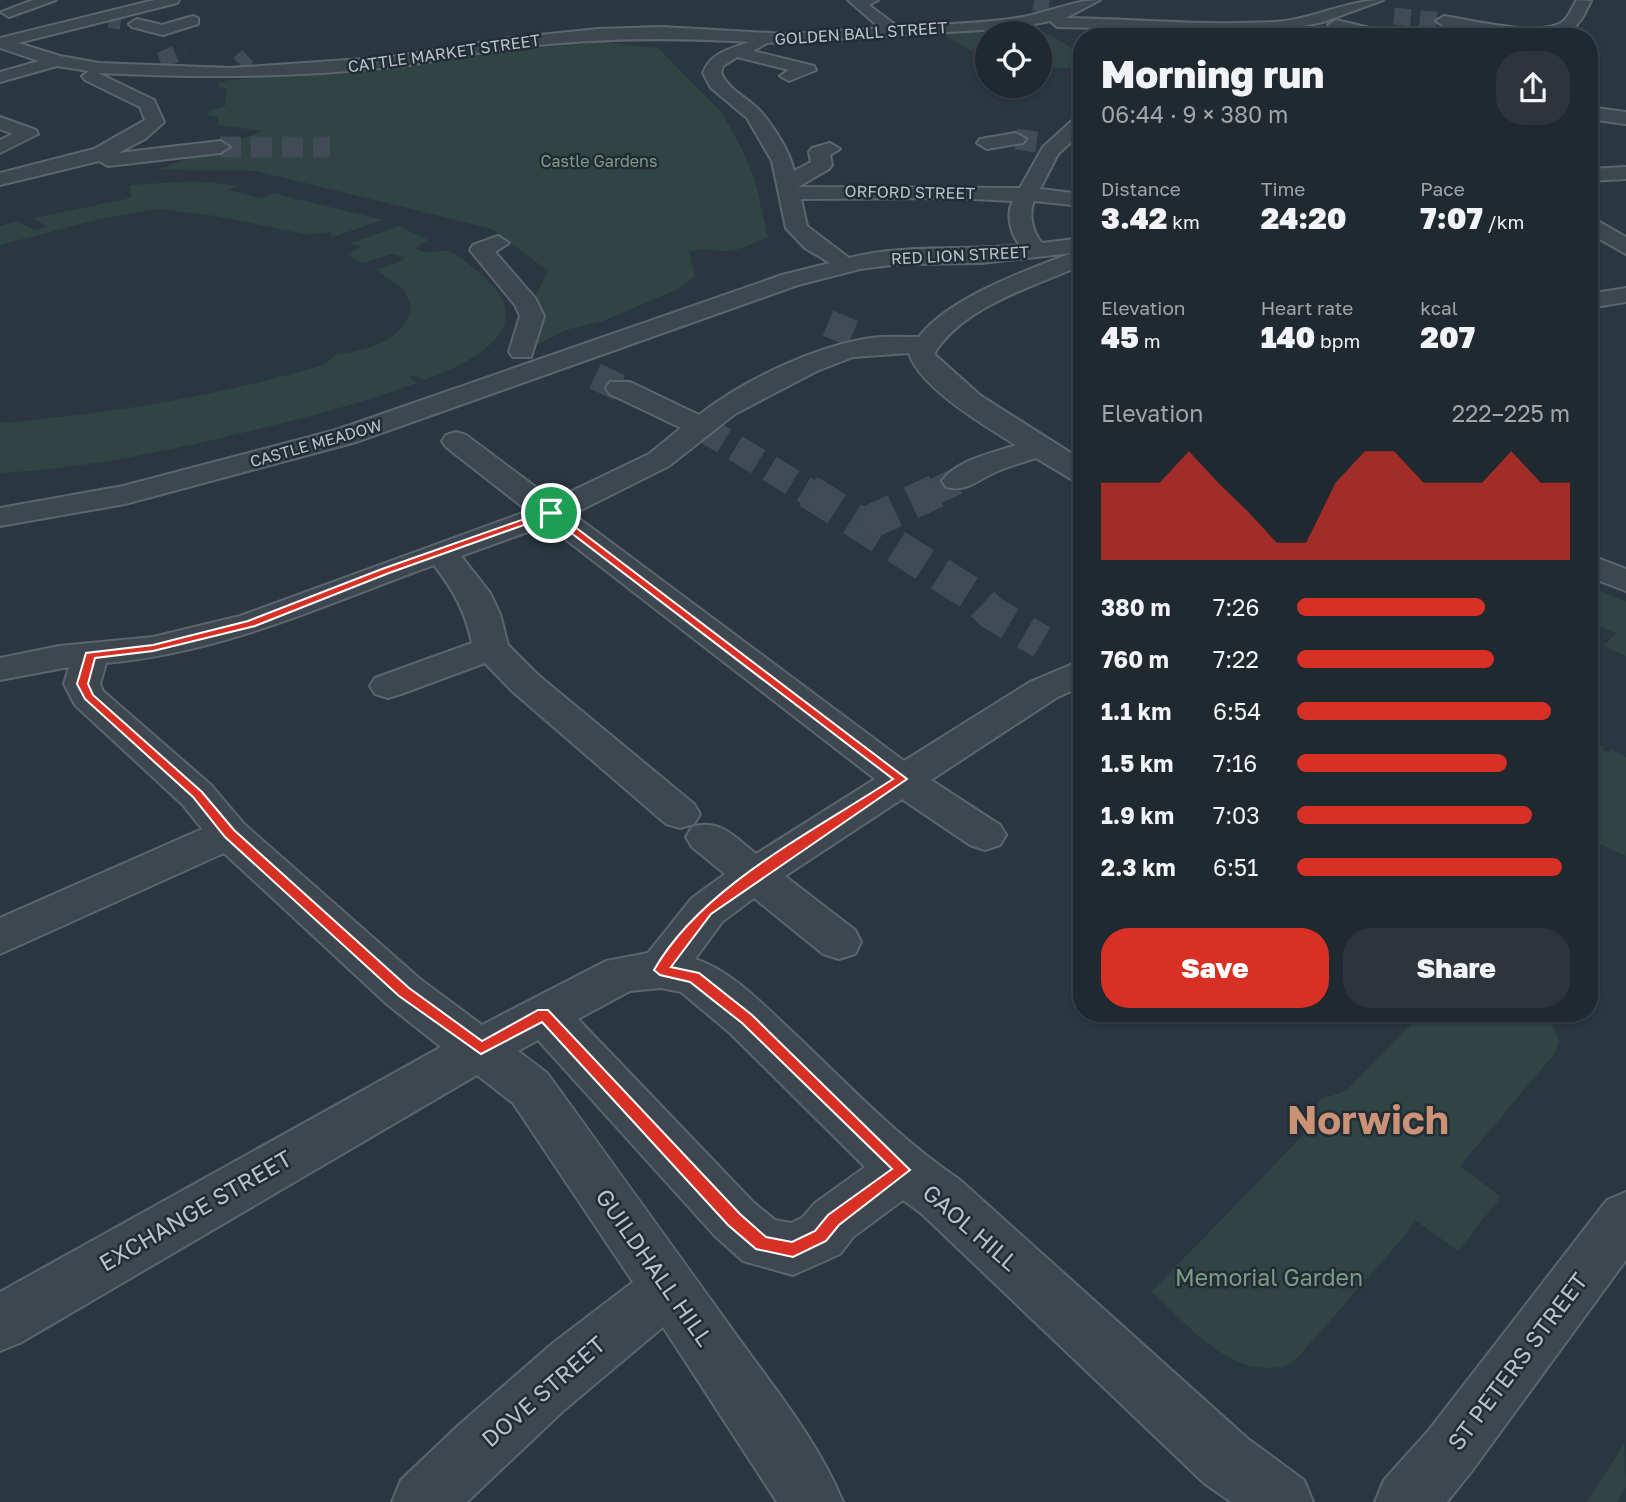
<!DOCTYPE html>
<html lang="en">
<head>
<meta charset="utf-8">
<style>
	:root { --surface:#202830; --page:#2d343c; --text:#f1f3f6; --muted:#a2a6ab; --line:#3d444c; --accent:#d93025 }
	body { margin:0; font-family:"Golos Text",sans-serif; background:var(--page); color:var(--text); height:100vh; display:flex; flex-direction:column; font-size:26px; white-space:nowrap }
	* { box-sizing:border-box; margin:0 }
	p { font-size:23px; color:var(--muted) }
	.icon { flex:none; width:38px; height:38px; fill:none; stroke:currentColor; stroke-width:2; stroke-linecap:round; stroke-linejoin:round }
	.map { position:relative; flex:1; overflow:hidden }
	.details { position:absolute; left:1073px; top:28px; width:525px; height:994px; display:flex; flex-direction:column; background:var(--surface); border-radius:28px; box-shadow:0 2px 5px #0004,0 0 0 2px var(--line) }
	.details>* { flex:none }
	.buttons { position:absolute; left:975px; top:21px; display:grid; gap:14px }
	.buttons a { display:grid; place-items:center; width:77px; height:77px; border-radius:50%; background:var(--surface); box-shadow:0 2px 5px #0004,0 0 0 2px var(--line); font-size:35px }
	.pin { position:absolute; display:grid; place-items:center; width:60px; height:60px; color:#fff; margin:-30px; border:4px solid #fff; border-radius:50%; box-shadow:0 2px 7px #0007 }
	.round { display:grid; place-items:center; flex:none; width:74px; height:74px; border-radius:28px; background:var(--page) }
	.headline { display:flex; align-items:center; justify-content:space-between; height:119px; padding:0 28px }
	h1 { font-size:38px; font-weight:800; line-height:52px }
	.figures { display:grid; grid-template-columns:repeat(3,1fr); gap:10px; height:119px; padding:7px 28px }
	.figures div { display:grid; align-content:center }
	.figures b { font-size:30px; font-weight:800 }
	.figures small { font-size:19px; font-weight:400 }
	.figures p { font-size:19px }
	.chart { height:196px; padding:14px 28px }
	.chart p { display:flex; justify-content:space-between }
	.chart svg { width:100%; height:126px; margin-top:7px; fill:var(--accent); opacity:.7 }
	.button { display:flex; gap:14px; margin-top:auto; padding:14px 28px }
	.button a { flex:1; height:80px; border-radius:28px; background:var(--accent); color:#fff; font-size:28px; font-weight:800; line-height:80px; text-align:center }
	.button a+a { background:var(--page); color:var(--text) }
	ul { padding:0 28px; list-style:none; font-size:23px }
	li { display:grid; grid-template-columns:112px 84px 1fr; align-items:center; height:52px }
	li i { height:18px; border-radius:9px; background:var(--accent) }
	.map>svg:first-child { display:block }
	.green { fill:#2f4443 }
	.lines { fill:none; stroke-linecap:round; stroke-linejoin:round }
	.minor-tunnel-far3 { stroke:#404b55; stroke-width:17; stroke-dasharray:17 9; stroke-linecap:butt }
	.minor-tunnel-far2 { stroke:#404b55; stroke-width:21; stroke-dasharray:21 10; stroke-linecap:butt }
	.minor-tunnel-far1 { stroke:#404b55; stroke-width:27; stroke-dasharray:27 13; stroke-linecap:butt }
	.minor-tunnel { stroke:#404b55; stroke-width:34; stroke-dasharray:34 18; stroke-linecap:butt }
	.minor-casing { stroke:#5c656e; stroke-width:4 }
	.minor { fill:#3e4750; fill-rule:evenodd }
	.route { fill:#d93025; stroke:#fff; stroke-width:2; fill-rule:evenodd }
	.labels { text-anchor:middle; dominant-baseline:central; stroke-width:5; stroke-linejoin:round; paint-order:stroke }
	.far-street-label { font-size:16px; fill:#bbc2ca; stroke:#232c36 }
	.far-park-label { font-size:16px; fill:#7c9d81; stroke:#232c36 }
	.near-street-label { font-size:23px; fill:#bbc2ca; stroke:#232c36 }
	.near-park-label { font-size:23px; fill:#7c9d81; stroke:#232c36 }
	.near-town-label { font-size:40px; font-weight:bold; fill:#ca9376; stroke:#232c36 }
</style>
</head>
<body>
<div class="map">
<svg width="1626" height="1502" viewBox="0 0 1626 1502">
	<rect width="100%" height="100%" fill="#2a3640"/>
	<g class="green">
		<path d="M1015,26C1042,28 1058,39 1081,54V67L1040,69V33H987V59L941,34Z"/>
		<path d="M603,42L658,48L722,113L742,149L754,177L768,237C756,242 742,249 729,251C714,252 704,247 689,252L695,277L676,290L603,321L566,330L522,352L511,344L548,271L492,229L256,171L157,170L262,131L218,125V118L208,115L210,111L225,106L227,89L218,87L219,83L228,80L392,68L495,52Z"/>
		<path d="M198,181L240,186L227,190L262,198L273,193L383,220L333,237L329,232L309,235L215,216L159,209L100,219L0,245V226L17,221L34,230L47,227L33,218L131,198L130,185Z"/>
		<path d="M399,226L428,240L416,248L419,251C429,255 442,248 451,252C463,258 475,270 486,279C542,329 467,365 424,380L415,375L409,377L417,383C360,404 301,419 242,433C163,452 82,469 0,473V423C108,414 219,396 323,365C330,362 332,355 340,354C368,350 406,340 411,306L404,290L376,270L402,261L405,257L392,254L362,263L347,255L361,246L348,244Z"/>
		<path d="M1589,586L1626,602V656L1604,646L1616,633L1589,622Z"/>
		<path d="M1589,740L1605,747L1603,750L1609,753L1612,750L1626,757V856L1589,839Z"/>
		<path d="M1422,1013H1550L1548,1016L1559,1041L1555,1053L1460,1166L1501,1197L1458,1251L1415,1220L1408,1232L1293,1363C1237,1386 1188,1326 1152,1291L1307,1131L1312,1112L1321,1099L1346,1091Z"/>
		<path d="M1624,1444L1626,1487L1617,1502H1587Z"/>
	</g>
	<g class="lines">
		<g class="minor-tunnel-far3">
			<path d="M1034,2L1049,5"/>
			<path d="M1394,16L1444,21"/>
			<path d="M109,19L121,21"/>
			<path d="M160,61L184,50"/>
			<path d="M239,64L248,56"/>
		</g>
		<g class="minor-tunnel-far2">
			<path d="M1016,139L1043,143"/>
			<path d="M220,147H330"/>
		</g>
		<g class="minor-tunnel-far1">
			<path d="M828,323L861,337"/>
			<path d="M595,376L620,388"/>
			<path d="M701,427L810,493"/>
			<path d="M932,493L957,481"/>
		</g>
		<g class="minor-tunnel">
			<path d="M808,491L973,595L992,613L1042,642"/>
			<path d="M864,525L936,491"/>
		</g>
		<defs>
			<g id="minor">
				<path d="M33,0H56L9,17L1,12Z"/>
				<path d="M154,0H179L177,3L18,43L60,56L99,63L231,68L391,57L510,38L598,29L662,27L788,34L880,28L848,0H878L869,5L898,27C937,24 978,24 1017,18C1046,14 1072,0 1100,0L1066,18C1135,19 1205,26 1274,22C1312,20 1346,0 1383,0L1323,22L1276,32L1057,27L1050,21L1015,28L767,43L753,51L814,66L816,70L789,81L780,76L789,70L737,57L723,66L721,73C729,91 749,98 761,112C774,127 790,152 794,171L811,162L809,152L812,148L830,143L840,149L830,155L832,165L829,169L798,187L1020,188L1043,147L1075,118L1082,117V132L1058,154L1040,189L1082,194V206L1034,201C1028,214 1033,233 1042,243L1082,238V265C1033,287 963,306 934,354L981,396L1082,460V482L1071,479L1036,458C1023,462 1010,466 998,471C980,478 967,493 946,487L942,481C956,460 993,453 1016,445C985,426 919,387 909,353L853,357L817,371L735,414L669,466L573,514L904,761L1030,682L1082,660V686L1056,698L931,780L1000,825L1006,835L1000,845L985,850L970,845L902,799L785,876L855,930L861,942L855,954L839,959L823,954L754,898L722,922L695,959C735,972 769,1011 800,1039C851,1088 901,1140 960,1180L1248,1439L1304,1480L1313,1502H1231L1204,1483L922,1214L903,1200L853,1237L840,1254L793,1275L743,1261L715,1236L538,1040L518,1051L547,1073C609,1158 670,1243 731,1328C770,1383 817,1439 843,1502H777L663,1327L563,1411L467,1502H392L401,1480L460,1424L553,1343L633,1282L513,1103L477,1075L20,1343L0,1351V1292L441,1047L388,1005L224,853L0,954V918L202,829L183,805L75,705L64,684L69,667L0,680V658L59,646L153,637L240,616L528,511L446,447L442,441L446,435L456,432L466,435L553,500L649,454L681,428L610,394L606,388L610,382H630L699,415C743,380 814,347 870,338C886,336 903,337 919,337C948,298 1027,270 1072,253L981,263L899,264L860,269L798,285L356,442L125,504L0,526V508L123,486L336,430L782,275L830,263L805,248L786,228L772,161L747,118L711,88L703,73C711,52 730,49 749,42C669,37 591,38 511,48C470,53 431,63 390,67C293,78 196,78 98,73L154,100L164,122L145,139L118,153L220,141L230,147L220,153L108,166L99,161L0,185V173L94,149L145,120L140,107L85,80L82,76L89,71L57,66L0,82V72L39,61L0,48V38ZM953,198L1013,201C1006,213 1010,234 1020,245C963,251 903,244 849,258L807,226L801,199ZM547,525L875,779L756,854C736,838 720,818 692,827L686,837L692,847L725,874L692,898L648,953L606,961L482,1025L420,979L244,824L211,785L103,691L100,684L106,663C226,652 323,605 434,565C454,591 465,611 472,643L375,678L370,686L375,694L388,698L401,694L485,663L512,691L666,824L680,828L694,824L700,814L694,804L538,675L508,645L500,614L490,593L461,556ZM661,988L681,992L730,1033L865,1167L815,1203L802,1218L791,1223L775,1220L753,1202L578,1019L630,991Z"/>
				<path d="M1577,0L1591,1C1586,10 1582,22 1573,28C1548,49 1475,30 1444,26L1436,21L1444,16C1471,20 1538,37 1561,23C1569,18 1572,7 1577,0Z"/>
				<path d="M193,16L198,18V24L163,35L132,27L129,24L137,19L162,25Z"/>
				<path d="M1336,20L1395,34L1397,37H1367L1331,28L1328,25Z"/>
				<path d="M1589,107L1626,112V124L1589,119Z"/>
				<path d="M0,117L36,130L38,134L0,153V140L13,134L0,129Z"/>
				<path d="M1016,133L1026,139L1023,143L987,149L977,143L980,139Z"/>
				<path d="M1626,167V179L1589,181V169Z"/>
				<path d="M1589,216L1626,237V254L1589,233Z"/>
				<path d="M498,236L509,243L495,252L535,298L544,316L531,357H513L509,352L520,316L515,305L470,250L473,245Z"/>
				<path d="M1626,288V302L1589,308V294Z"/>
				<path d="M1589,555L1626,569V591L1589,577Z"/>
				<path d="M1626,1192V1260L1471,1472L1447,1502H1375L1384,1480L1429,1430L1607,1200Z"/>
			</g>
		</defs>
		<use href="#minor" class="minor-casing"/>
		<use href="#minor" class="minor"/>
	</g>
	<path class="route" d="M547,511H554L907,779L711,914L671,967L699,973L752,1015L910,1170L839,1225L826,1241L793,1257L756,1249L728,1225L542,1022L481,1054L399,996L225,837L193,797L85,699L77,684L86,653L153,645L248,621L382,569ZM549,516L893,779C814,831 702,886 654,970L660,975L690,982L742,1023L892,1169L828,1215L815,1231L792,1242L766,1237L740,1214L548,1010H538L482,1041L409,988L234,830L202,792L93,695L88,684L95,658L153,651L255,626L389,573Z"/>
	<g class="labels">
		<g class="far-street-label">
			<text transform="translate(861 33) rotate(-4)">GOLDEN BALL STREET</text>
			<text transform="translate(444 53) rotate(-8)">CATTLE MARKET STREET</text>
			<text transform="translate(910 192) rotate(1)">ORFORD STREET</text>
			<text transform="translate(960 255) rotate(-3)">RED LION STREET</text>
			<text transform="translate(316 443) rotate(-16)">CASTLE MEADOW</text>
		</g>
		<g class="far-park-label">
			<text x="599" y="161">Castle Gardens</text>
		</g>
		<g class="near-street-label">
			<text transform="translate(195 1210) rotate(-30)">EXCHANGE STREET</text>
			<text transform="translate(971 1227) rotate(41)">GAOL HILL</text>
			<text transform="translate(655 1267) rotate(55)">GUILDHALL HILL</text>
			<text transform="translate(1517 1361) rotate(-53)">ST PETERS STREET</text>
			<text transform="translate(543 1391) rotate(-41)">DOVE STREET</text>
		</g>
		<g class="near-park-label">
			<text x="1269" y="1277">Memorial Garden</text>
		</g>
		<g class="near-town-label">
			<text x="1368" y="1119">Norwich</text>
		</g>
	</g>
</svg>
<div class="buttons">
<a><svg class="icon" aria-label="locate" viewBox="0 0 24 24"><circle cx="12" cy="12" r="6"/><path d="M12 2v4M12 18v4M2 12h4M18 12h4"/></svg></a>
</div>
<div class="pin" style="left:551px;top:513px;background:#1e9e55"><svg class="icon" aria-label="arrive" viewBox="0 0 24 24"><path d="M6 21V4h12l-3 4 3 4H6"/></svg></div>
<section class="details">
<div class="headline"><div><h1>Morning run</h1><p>06:44 · 9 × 380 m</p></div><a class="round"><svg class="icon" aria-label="share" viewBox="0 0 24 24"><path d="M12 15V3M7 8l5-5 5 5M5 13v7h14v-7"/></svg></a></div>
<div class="figures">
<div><p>Distance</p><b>3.42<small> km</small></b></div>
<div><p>Time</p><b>24:20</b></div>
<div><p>Pace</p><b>7:07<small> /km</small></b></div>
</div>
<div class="figures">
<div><p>Elevation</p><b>45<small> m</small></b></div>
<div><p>Heart rate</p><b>140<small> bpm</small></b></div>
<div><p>kcal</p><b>207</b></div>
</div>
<div class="chart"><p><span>Elevation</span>222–225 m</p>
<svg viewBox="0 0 160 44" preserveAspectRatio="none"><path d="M0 44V17L10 17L20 17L30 6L40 17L50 27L60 38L70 38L80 17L90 6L100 6L110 17L120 17L130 17L140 6L150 17L160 17V44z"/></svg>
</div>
<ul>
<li><b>380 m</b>7:26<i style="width:69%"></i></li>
<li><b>760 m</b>7:22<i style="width:72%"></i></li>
<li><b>1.1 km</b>6:54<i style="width:93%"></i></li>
<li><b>1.5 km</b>7:16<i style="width:77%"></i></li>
<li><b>1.9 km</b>7:03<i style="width:86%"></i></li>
<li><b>2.3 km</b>6:51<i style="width:97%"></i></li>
</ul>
<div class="button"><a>Save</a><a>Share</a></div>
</section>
</div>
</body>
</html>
